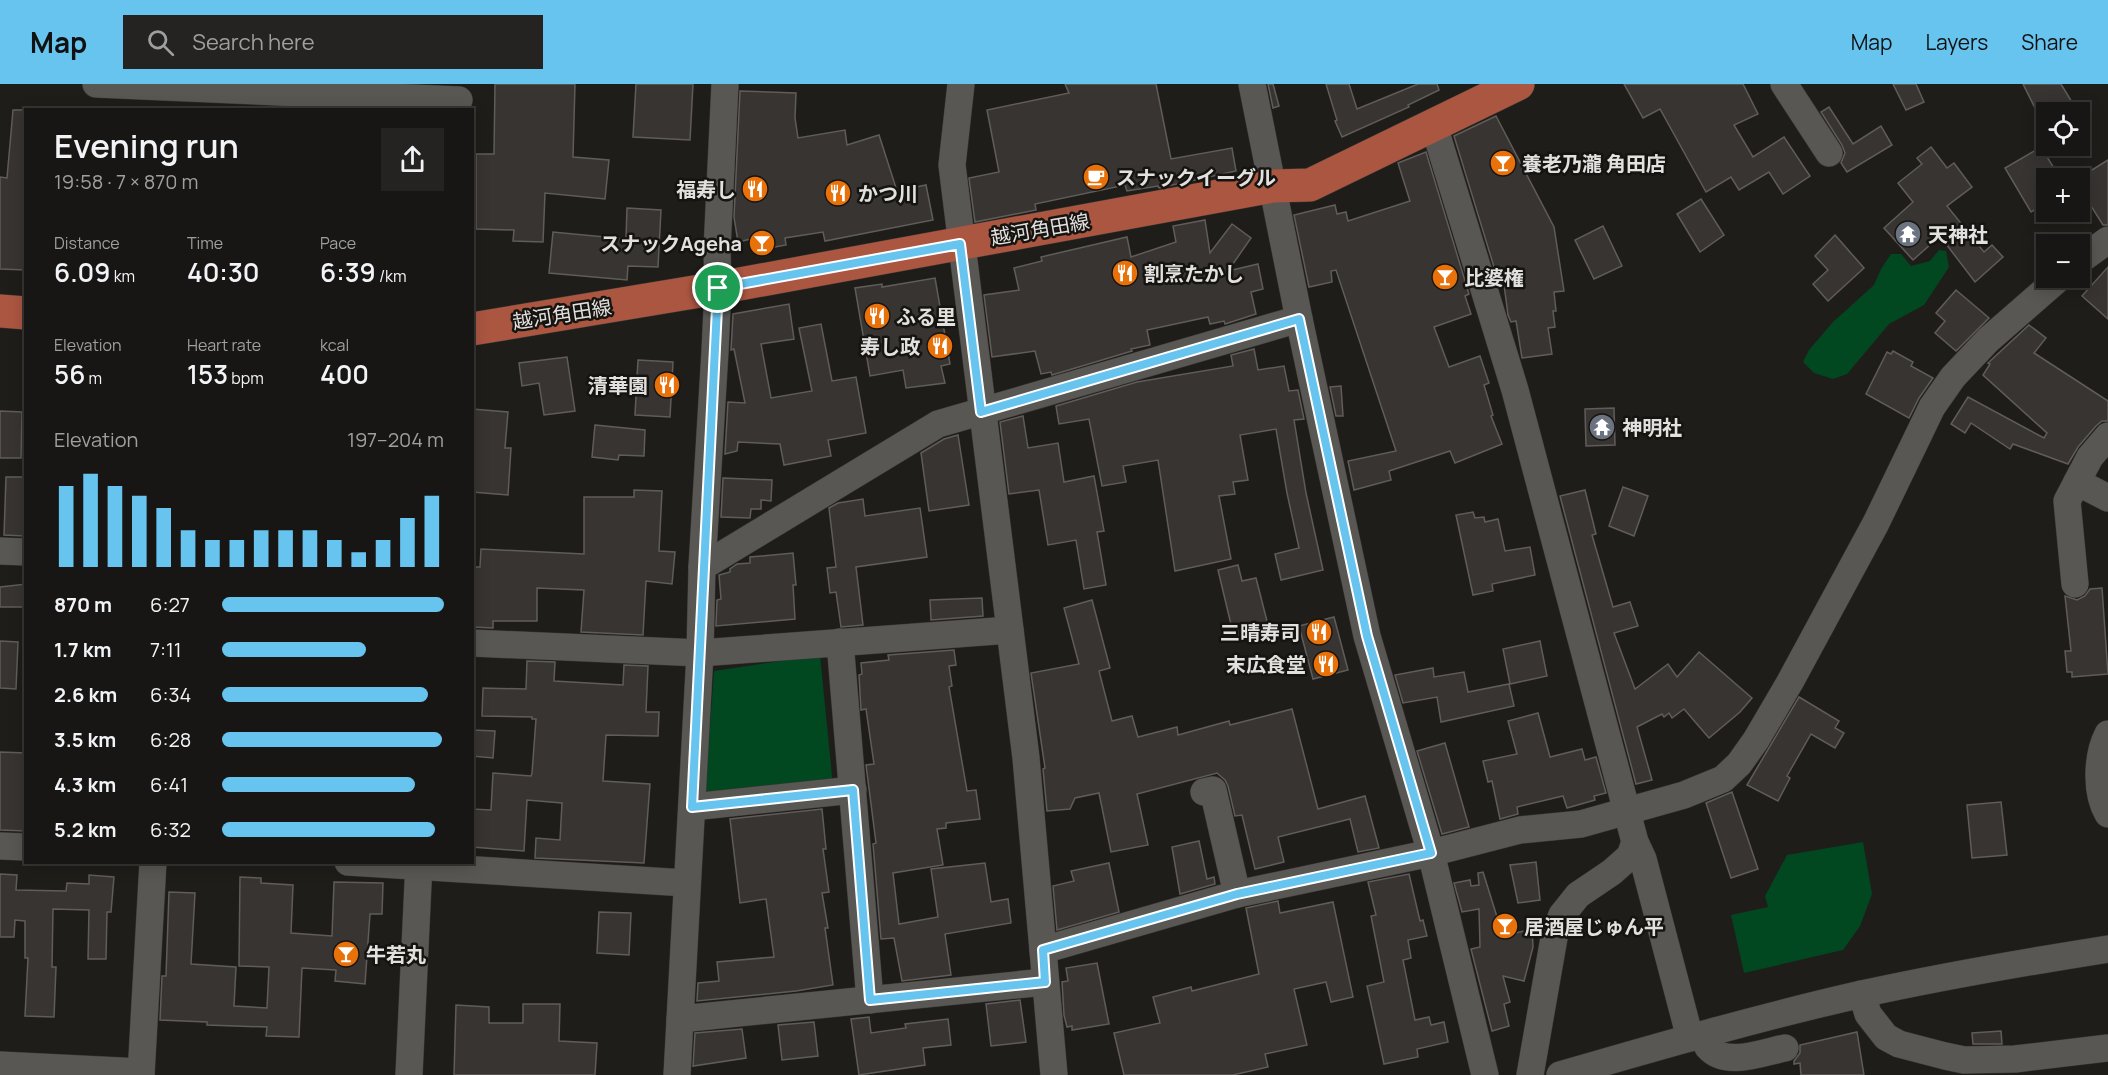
<!DOCTYPE html>
<html lang="en">
<head>
<meta charset="utf-8">
<style>
	:root { --surface:#171614; --page:#242322; --text:#f1f3f6; --muted:#9e9fa0; --line:#363534; --accent:#67c4ef }
	body { margin:0; font-family:Manrope,"Noto Sans JP",sans-serif; background:var(--page); color:var(--text); height:100vh; display:flex; flex-direction:column; font-size:22px; white-space:nowrap }
	* { box-sizing:border-box; margin:0 }
	p { font-size:20px; color:var(--muted) }
	.icon { flex:none; width:33px; height:33px; fill:none; stroke:currentColor; stroke-width:2; stroke-linecap:round; stroke-linejoin:round }
	.map { position:relative; flex:1; overflow:hidden }
	.drawer { position:absolute; left:24px; top:24px; width:450px; height:756px; display:flex; flex-direction:column; background:var(--surface); border-radius:0px; box-shadow:0 3px 15px #0003,0 0 0 2px var(--line) }
	.drawer>* { flex:none }
	.controls { position:absolute; left:2036px; top:18px; display:grid; gap:12px }
	.controls a { display:grid; place-items:center; width:54px; height:54px; border-radius:0px; background:var(--surface); box-shadow:0 3px 15px #0003,0 0 0 2px var(--line); font-size:30px }
	.pin { position:absolute; display:grid; place-items:center; width:51px; height:51px; color:#fff; margin:-26px; border:3px solid #fff; border-radius:50%; box-shadow:0 2px 6px #0007 }
	.round { display:grid; place-items:center; flex:none; width:63px; height:63px; border-radius:0px; background:var(--page) }
	.head { display:flex; align-items:center; justify-content:space-between; height:102px; padding:0 30px }
	h1 { font-size:33px; font-weight:600; line-height:45px }
	.stats { display:grid; grid-template-columns:repeat(3,1fr); gap:9px; height:102px; padding:6px 30px }
	.stats div { display:grid; align-content:center }
	.stats b { font-size:26px; font-weight:600 }
	.stats small { font-size:16px; font-weight:400 }
	.stats p { font-size:16px }
	.chart { height:168px; padding:12px 30px }
	.chart p { display:flex; justify-content:space-between }
	.chart svg { width:100%; height:108px; margin-top:6px; stroke:var(--accent); stroke-width:6 }
	ul { padding:0 30px; list-style:none; font-size:20px }
	li { display:grid; grid-template-columns:96px 72px 1fr; align-items:center; height:45px }
	li i { height:15px; border-radius:8px; background:var(--accent) }
	header { display:flex; align-items:center; gap:36px; box-sizing:border-box; height:84px; padding:0 30px; background:var(--accent); color:#111 }
	header strong { font-size:28px }
	nav { display:flex; gap:33px; margin-inline-start:auto; font-size:21px }
	.search { width:420px; height:54px; background:var(--page); display:flex; align-items:center; gap:15px; box-sizing:border-box; padding:0 21px; border-radius:0px; color:var(--muted); font-size:22px }
	.map>svg:first-child { display:block }
	.green { fill:#014720 }
	.building { fill:#383432; stroke:#605c5a; stroke-width:1.5 }
	.lines { fill:none; stroke-linecap:round; stroke-linejoin:round }
	.minor-casing { stroke:#393735; stroke-width:28 }
	.major-casing { stroke:#393735; stroke-width:34 }
	.minor { stroke:#595753; stroke-width:27 }
	.major { stroke:#ab5641; stroke-width:33 }
	.route-casing { stroke:#fff; stroke-width:12 }
	.route { stroke:#67c4ef; stroke-width:8 }
	.labels { text-anchor:middle; dominant-baseline:central; stroke-width:5; stroke-linejoin:round; paint-order:stroke }
	.poi-label { font-size:20px; font-weight:bold; fill:#e3e1df; stroke:#161411; text-anchor:start }
	.street-label { font-size:20px; fill:#e3e1df; stroke:#161411 }
</style>
</head>
<body>
<header>
<strong>Map</strong>
<div class="search"><svg class="icon" aria-label="search" viewBox="0 0 24 24"><circle cx="10" cy="10" r="6"/><path d="M15 15l6 6"/></svg>Search here</div>
<nav><a>Map</a><a>Layers</a><a>Share</a></nav>
</header>
<div class="map">
<svg width="2108" height="991" viewBox="0 0 2108 991">
	<rect width="100%" height="100%" fill="#1f1d1a"/>
	<g class="green">
		<path d="M1939,166L1946,167L1949,183L1924,221L1889,240L1847,290L1833,295L1814,289L1803,278L1809,266L1833,238L1874,201L1881,185L1891,170H1901L1911,182L1930,177Z"/>
		<path d="M820,571L833,702L705,713L714,587Z"/>
		<path d="M1863,758L1872,810L1860,842L1843,866L1744,889L1731,831L1768,823L1765,812L1787,771Z"/>
	</g>
	<g class="building">
		<path d="M495,0H575L573,73L609,76L605,115L545,109L543,158L513,157L514,146L476,145V70H494Z"/>
		<path d="M636,0H693L690,56L633,53Z"/>
		<path d="M1065,0H1156L1171,75L1232,64L1236,87L1159,104L1158,102L1127,107L1125,101L1035,120L1036,126L975,138L969,94L999,88L987,26L1069,9Z"/>
		<path d="M1268,0H1273L1279,22L1273,24Z"/>
		<path d="M1326,0H1349L1357,25L1418,0H1437L1439,6L1408,21L1409,23L1342,53L1335,37L1337,36Z"/>
		<path d="M1624,0H1743L1758,30L1734,41L1753,73L1784,53L1810,92L1783,110L1769,88L1739,106L1731,93L1706,108L1660,25L1643,34Z"/>
		<path d="M1893,0H1916L1924,18L1906,26Z"/>
		<path d="M2023,0H2061L2078,28H2037Z"/>
		<path d="M740,7L796,9L795,34L798,54L845,46L847,61L879,51L897,107L926,101L933,136L825,157L823,148L785,154L786,161L753,167L751,155L738,158L734,133Z"/>
		<path d="M1829,23L1853,60L1881,42L1892,61L1847,88L1841,79L1845,69L1842,61L1821,28Z"/>
		<path d="M13,26H26V186L0,185V93L7,94Z"/>
		<path d="M1496,32L1554,143L1564,207L1554,208L1556,227H1553L1555,243L1548,244L1552,270L1522,274L1516,237L1511,238L1508,231L1503,193L1498,196L1454,52Z"/>
		<path d="M1931,63L1947,84L1954,79L1972,103L1947,122L1984,168L1992,161L2003,173L1975,198L1940,152L1913,176L1884,144L1913,118L1898,99L1922,80L1917,74Z"/>
		<path d="M2041,63L2060,94H2046V119L2031,128L2005,84Z"/>
		<path d="M1426,68L1469,210L1465,212L1471,230L1434,243L1449,283L1480,272L1489,299L1484,301L1493,331L1491,332L1502,360L1455,379L1450,367L1389,387L1391,396L1354,406L1348,377L1396,367L1336,186L1331,187L1332,198L1309,203L1294,131L1335,121L1337,130L1346,128L1348,137L1410,117L1398,79Z"/>
		<path d="M2108,76V141H2103L2079,103V94Z"/>
		<path d="M1701,115L1724,151L1700,168L1677,130Z"/>
		<path d="M627,124L661,126L658,183L628,182L627,196L549,189L553,148L626,155Z"/>
		<path d="M1205,136L1210,169L1232,140L1251,154L1228,187L1258,180L1263,205L1251,208L1256,230L1225,240L1224,237L1210,240L1208,233L1147,246L1150,261L1131,265L1132,267L1052,291L1051,288L1041,290L1035,267L992,273L984,211L1019,206L1014,184L1042,177L1041,173L1127,153L1131,173L1176,158L1173,142Z"/>
		<path d="M1603,142L1622,182L1594,195L1575,156Z"/>
		<path d="M1835,151L1864,184L1828,217L1813,200L1828,186L1815,172Z"/>
		<path d="M2108,183V235L2082,212Z"/>
		<path d="M935,194L950,280L941,282L945,299L906,304L903,286L870,292L855,204L882,200V203Z"/>
		<path d="M1956,206L1989,234L1956,267L1935,249L1945,237L1936,229Z"/>
		<path d="M789,220L794,255L761,260L771,314L812,307L799,244L821,240L832,297L856,293L866,349L828,356L831,372L784,381L780,360L738,358L737,367L725,370L728,318L745,319L734,265L731,266L733,230Z"/>
		<path d="M2029,241L2046,254L2034,269L2108,317V337H2102L2096,342L2078,363L2068,380L2013,360L2010,365L1971,339L1965,349L1951,340L1968,313L2044,354L2047,349L1983,291L1990,280L1988,279Z"/>
		<path d="M1254,265L1258,286L1284,282L1289,307L1298,306L1304,335L1294,336L1306,409L1323,486L1281,496L1275,470L1299,464L1287,409L1276,345L1240,351L1248,396L1233,398L1235,410L1219,412L1231,475L1175,487L1158,376L1123,382L1126,398L1102,402L1089,335L1059,340L1056,322L1137,298L1233,282L1231,271Z"/>
		<path d="M1893,267L1913,278L1911,282L1933,294L1919,314L1909,334L1866,310L1887,268L1891,270Z"/>
		<path d="M567,273L575,327L544,331L539,299L522,302L519,279Z"/>
		<path d="M638,276L673,278L670,333L635,331Z"/>
		<path d="M1341,302L1343,332H1336L1330,303Z"/>
		<path d="M1614,324L1615,361L1586,362L1585,325Z"/>
		<path d="M472,325L508,328L505,364H511L508,411L472,408Z"/>
		<path d="M0,327L22,328L21,374H0Z"/>
		<path d="M1023,332L1028,364L1058,359L1064,398L1094,392L1104,447L1097,448L1106,501L1084,505L1076,456L1048,461L1039,406L1009,410L1000,338Z"/>
		<path d="M595,341L645,346L644,372L619,371L618,376L592,373Z"/>
		<path d="M958,351L969,421L929,427L921,369L944,355Z"/>
		<path d="M6,393H23L24,452L4,451Z"/>
		<path d="M723,394L772,396L771,417L761,416V425H751L750,434L721,433Z"/>
		<path d="M1623,403L1648,412L1634,452L1609,442Z"/>
		<path d="M634,406L662,407L659,467L675,468L672,500L646,497L643,551L581,548L584,506L537,504V537H493V544L472,543V483H480L481,465L584,470V413H634Z"/>
		<path d="M1585,406L1596,450L1592,451L1613,523L1630,518L1638,542L1614,549L1635,605L1668,580L1677,593L1699,568L1752,614L1740,628L1709,654L1684,625L1672,634L1669,629L1664,633L1662,630L1637,643L1652,696L1636,700L1560,412Z"/>
		<path d="M863,415L865,432L920,424L927,473L856,483L863,541L841,543L836,508L830,509L827,484L836,483L829,424L838,419Z"/>
		<path d="M1473,428L1475,434L1484,433L1485,438L1498,435L1505,467L1530,463L1535,491L1492,500L1493,507L1473,511L1456,431Z"/>
		<path d="M793,469L796,501H793L795,535L716,542L717,516L721,515L719,491L730,488V485L737,480L750,479V473Z"/>
		<path d="M1238,481L1242,497L1256,494L1269,545L1234,553L1218,486Z"/>
		<path d="M26,500V523H0V503Z"/>
		<path d="M2102,504L2108,590L2072,593V588H2067L2065,567H2071L2065,512L2077,516L2085,512L2090,505Z"/>
		<path d="M982,514L983,532L931,536L930,516Z"/>
		<path d="M1092,516L1110,584L1099,587L1112,637L1132,632L1138,653L1177,643L1178,651L1229,637L1230,641L1292,625L1318,725L1365,712L1379,764L1358,768L1350,735L1278,753L1284,778L1255,785L1242,731L1235,732L1228,702L1225,696L1217,689L1137,710L1148,761L1111,768L1099,709L1075,714L1070,725L1047,727L1043,685L1045,684L1031,589L1079,580L1064,524Z"/>
		<path d="M1334,533L1348,586L1313,595L1299,542Z"/>
		<path d="M0,557L18,558L16,605L0,604Z"/>
		<path d="M1540,557L1547,592L1510,600L1503,565Z"/>
		<path d="M954,566L956,581L949,582L952,602L949,603L967,707L976,706L980,735L946,739V744L937,745L943,781L893,789L899,840L938,833L931,785L985,779L991,818L1008,815L1011,839L945,850L951,891L902,897L894,854L881,855L873,760L876,759L866,681L874,680L866,625L861,626L859,591L862,590L861,579L889,576L888,571Z"/>
		<path d="M527,577L555,578L554,597L623,601L624,581L648,582L646,628H659L658,652L606,651L603,697L650,700L644,779L535,774L536,754L560,756L562,719L527,716L524,767L472,763V725L491,726L493,689L531,692L532,689L536,635H532V633L482,632L483,604L526,605Z"/>
		<path d="M1433,584L1434,593L1464,588L1468,608L1509,600L1514,622L1441,638L1437,613L1403,619L1395,591Z"/>
		<path d="M1799,613L1839,637L1835,644L1844,649L1835,664L1811,650L1787,692L1790,694L1778,717L1747,701Z"/>
		<path d="M1538,629L1550,673L1582,665L1585,676L1596,673L1606,709L1594,712L1595,716L1567,724L1563,712L1517,723L1518,730L1500,735L1492,697L1488,698L1483,677L1517,670L1508,637Z"/>
		<path d="M472,646L495,647L493,674L472,672Z"/>
		<path d="M1445,659L1469,743L1442,750L1417,667Z"/>
		<path d="M0,668L26,669V747L0,746Z"/>
		<path d="M1732,708L1758,785L1731,794L1706,719Z"/>
		<path d="M2001,718L2007,771L1972,774L1967,721Z"/>
		<path d="M822,725L826,765H823L829,808L822,809L828,844H825L833,901L796,907L697,917L698,899L719,897L717,878L774,873L766,815L740,819L730,735Z"/>
		<path d="M1199,757L1207,795L1214,793L1215,800L1180,810L1172,763Z"/>
		<path d="M1536,778L1540,816L1518,819L1510,781Z"/>
		<path d="M1109,779L1119,828L1057,846L1053,802L1074,797L1071,787Z"/>
		<path d="M1483,788L1503,852L1532,845L1533,863L1524,897L1503,892L1510,918L1504,920L1509,942L1492,947L1471,865L1480,863L1479,825L1462,828L1454,799L1470,796L1471,802L1479,801L1478,789Z"/>
		<path d="M0,790L17,791L16,806L66,807L67,799L89,800V791L114,793L111,828H107L106,875H88L89,826L53,825L52,883H56L54,933L25,932L28,874H25V837L15,836L14,853H0Z"/>
		<path d="M1409,790L1420,837L1423,836L1427,852L1408,856L1411,874L1403,876L1415,936L1429,933L1431,941L1444,938L1448,958L1417,965L1418,973L1384,980L1367,902L1384,898L1371,832L1376,831L1368,798Z"/>
		<path d="M240,793L261,794V799L293,801L291,849L332,852L334,798L383,799L382,830H370L365,900L335,897L336,886L302,884L299,953L266,952L267,943L207,941V938L160,936L162,892H166L169,808L195,809L191,880L236,883L234,922L267,924L269,883L239,882Z"/>
		<path d="M1278,817L1280,829L1333,818L1353,913L1331,918L1326,898L1294,905L1307,961L1265,970L1268,983L1233,991H1124L1114,949L1160,939L1153,913L1191,903L1192,907L1259,890L1246,824Z"/>
		<path d="M599,828L631,829L629,871L597,869Z"/>
		<path d="M1097,879L1109,940L1072,946V942L1067,943L1064,931L1062,898L1068,897L1066,884Z"/>
		<path d="M1020,916L1026,958L991,962L986,920Z"/>
		<path d="M523,920H560L559,957L597,959L595,991H454L456,921L489,923V939H523Z"/>
		<path d="M869,933L871,949L906,944L905,940L948,935L951,961L923,964L925,981L859,991L851,935Z"/>
		<path d="M814,938L818,972L782,976L778,941Z"/>
		<path d="M742,945L746,974L693,982L695,949Z"/>
		<path d="M2001,947L2002,960H1973L1972,949Z"/>
		<path d="M1857,948L1864,991H1801L1800,979L1794,980V977L1800,969V961Z"/>
	</g>
	<g class="lines">
		<defs>
			<g id="minor">
				<path d="M96,0L459,16"/>
				<path d="M961,0L952,81L1026,674L1054,991"/>
				<path d="M1252,0L1299,235L1367,552L1431,769L1485,991"/>
				<path d="M1784,0L1829,69"/>
				<path d="M1434,42L1515,306L1627,728L1635,758L1643,775L1690,954"/>
				<path d="M2079,177L2108,156"/>
				<path d="M2077,398L2108,414"/>
				<path d="M0,467L26,468"/>
				<path d="M702,483L938,340L1299,235"/>
				<path d="M2075,500L2067,417L2090,373L2108,352"/>
				<path d="M840,558L870,916"/>
				<path d="M472,559L700,569L1010,546"/>
				<path d="M2108,650C2097,671 2095,708 2108,730"/>
				<path d="M1204,708L1213,706L1237,810"/>
				<path d="M692,723L853,706"/>
				<path d="M0,762L26,763"/>
				<path d="M348,778L686,799"/>
				<path d="M1043,866L1237,810L1431,769L1520,746L1581,740L1684,711L1723,695L1739,680L1756,656L1790,598L1876,439L1932,323L1953,293L1988,256L2059,194"/>
				<path d="M1862,910L1868,930L1886,953L1899,960L1945,972L1964,976L2015,975L2108,964"/>
				<path d="M680,935L1045,898"/>
				<path d="M1702,951C1704,954 1706,960 1708,963C1726,984 1763,968 1785,964"/>
				<path d="M0,981L141,988"/>
				<path d="M141,991L153,778"/>
				<path d="M409,991L419,778"/>
				<path d="M677,991L700,569L702,483L715,267L718,204L717,166L725,0"/>
				<path d="M1530,991L1555,848L1562,831L1578,811L1612,788L1630,772L1635,758"/>
				<path d="M1560,991C1660,962 1761,933 1862,910C1944,892 2026,878 2108,865"/>
			</g>
			<g id="major">
				<path d="M0,227L26,229"/>
				<path d="M472,245L718,204L1273,102L1310,101L1518,0"/>
			</g>
		</defs>
		<use href="#minor" class="minor-casing"/>
		<use href="#major" class="major-casing"/>
		<use href="#minor" class="minor"/>
		<use href="#major" class="major"/>
	</g>
	<g class="lines">
		<defs>
			<path id="route" d="M960,160L981,328L1299,235L1367,552L1431,769L1237,810L1043,866L1045,898L870,916L853,706L692,723L718,204Z"/>
		</defs>
		<use href="#route" class="route-casing"/>
		<use href="#route" class="route"/>
	</g>
	<defs>
		<symbol id="bar-disc" viewBox="-11 -11 22 22"><circle r="9.5" fill="#e8710a" stroke="#161411"/><path d="M-6-5H6L.8 .8V4.5H3.5V6h-7V4.5H-.8V.8Z" fill="#fff"/></symbol>
		<symbol id="cafe-disc" viewBox="-11 -11 22 22"><circle r="9.5" fill="#e8710a" stroke="#161411"/><path d="M-5.5-4.5H6V0H3Q3 3.5 0 3.5H-2.5Q-5.5 3.5-5.5 0ZM3-3.2v2h1.7v-2ZM-6 4.5H4V6H-6Z" fill="#fff"/></symbol>
		<symbol id="restaurant-disc" viewBox="-11 -11 22 22"><circle r="9.5" fill="#e8710a" stroke="#161411"/><path d="M-5-6h1v4h1v-4h1v4h1v-4h1v5L-1.5 .5V6h-2V.5L-5-1ZM5-6V6H3V1.5H1.5Q1.5-4 5-6Z" fill="#fff"/></symbol>
		<symbol id="temple-disc" viewBox="-11 -11 22 22"><circle r="9.5" fill="#6b7280" stroke="#161411"/><path d="M0-6L5-2H3V0L6.5 2.5H4V6H1.5V3h-3V6H-4V2.5H-6.5L-3 0V-2H-5Z" fill="#fff"/></symbol>
	</defs>
	<g fill-rule="evenodd">
		<use href="#bar-disc" x="1488" y="64" width="30" height="30"/>
		<use href="#cafe-disc" x="1081" y="78" width="30" height="30"/>
		<use href="#restaurant-disc" x="740" y="90" width="30" height="30"/>
		<use href="#restaurant-disc" x="823" y="94" width="30" height="30"/>
		<use href="#temple-disc" x="1893" y="135" width="30" height="30"/>
		<use href="#bar-disc" x="747" y="144" width="30" height="30"/>
		<use href="#restaurant-disc" x="1110" y="174" width="30" height="30"/>
		<use href="#bar-disc" x="1430" y="178" width="30" height="30"/>
		<use href="#restaurant-disc" x="862" y="217" width="30" height="30"/>
		<use href="#restaurant-disc" x="925" y="247" width="30" height="30"/>
		<use href="#restaurant-disc" x="652" y="286" width="30" height="30"/>
		<use href="#temple-disc" x="1587" y="328" width="30" height="30"/>
		<use href="#restaurant-disc" x="1304" y="533" width="30" height="30"/>
		<use href="#restaurant-disc" x="1311" y="565" width="30" height="30"/>
		<use href="#bar-disc" x="1490" y="827" width="30" height="30"/>
		<use href="#bar-disc" x="331" y="855" width="30" height="30"/>
	</g>
	<g class="labels">
		<g class="poi-label">
			<text x="1522" y="79">養老乃瀧 角田店</text>
			<text x="1116" y="93">スナックイーグル</text>
			<text x="736" y="105" text-anchor="end">福寿し</text>
			<text x="858" y="109">かつ川</text>
			<text x="1928" y="150">天神社</text>
			<text x="742" y="159" text-anchor="end">スナックAgeha</text>
			<text x="1144" y="189">割烹たかし</text>
			<text x="1464" y="193">比婆権</text>
			<text x="896" y="232">ふる里</text>
			<text x="920" y="262" text-anchor="end">寿し政</text>
			<text x="648" y="301" text-anchor="end">清華園</text>
			<text x="1622" y="343">神明社</text>
			<text x="1300" y="548" text-anchor="end">三晴寿司</text>
			<text x="1306" y="580" text-anchor="end">末広食堂</text>
			<text x="1524" y="842">居酒屋じゅん平</text>
			<text x="366" y="870">牛若丸</text>
		</g>
		<g class="street-label">
			<text transform="translate(1040 145) rotate(-10)">越河角田線</text>
			<text transform="translate(562 230) rotate(-9)">越河角田線</text>
		</g>
	</g>
</svg>
<div class="controls">
<a><svg class="icon" aria-label="locate" viewBox="0 0 24 24"><circle cx="12" cy="12" r="6"/><path d="M12 2v4M12 18v4M2 12h4M18 12h4"/></svg></a>
<a>+</a>
<a>−</a>
</div>
<div class="pin" style="left:718px;top:204px;background:#1e9e55"><svg class="icon" aria-label="arrive" viewBox="0 0 24 24"><path d="M6 21V4h12l-3 4 3 4H6"/></svg></div>
<section class="drawer">
<div class="head"><div><h1>Evening run</h1><p>19:58 · 7 × 870 m</p></div><a class="round"><svg class="icon" aria-label="share" viewBox="0 0 24 24"><path d="M12 15V3M7 8l5-5 5 5M5 13v7h14v-7"/></svg></a></div>
<div class="stats">
<div><p>Distance</p><b>6.09<small> km</small></b></div>
<div><p>Time</p><b>40:30</b></div>
<div><p>Pace</p><b>6:39<small> /km</small></b></div>
</div>
<div class="stats">
<div><p>Elevation</p><b>56<small> m</small></b></div>
<div><p>Heart rate</p><b>153<small> bpm</small></b></div>
<div><p>kcal</p><b>400</b></div>
</div>
<div class="chart"><p><span>Elevation</span>197–204 m</p>
<svg viewBox="0 0 160 44" preserveAspectRatio="none"><path d="M5 44V11M15 44V6M25 44V11M35 44V15M45 44V20M55 44V29M65 44V33M75 44V33M85 44V29M95 44V29M105 44V29M115 44V33M125 44V38M135 44V33M145 44V24M155 44V15"/></svg>
</div>
<ul>
<li><b>870 m</b>6:27<i style="width:100%"></i></li>
<li><b>1.7 km</b>7:11<i style="width:65%"></i></li>
<li><b>2.6 km</b>6:34<i style="width:93%"></i></li>
<li><b>3.5 km</b>6:28<i style="width:99%"></i></li>
<li><b>4.3 km</b>6:41<i style="width:87%"></i></li>
<li><b>5.2 km</b>6:32<i style="width:96%"></i></li>
</ul>
</section>
</div>
</body>
</html>
